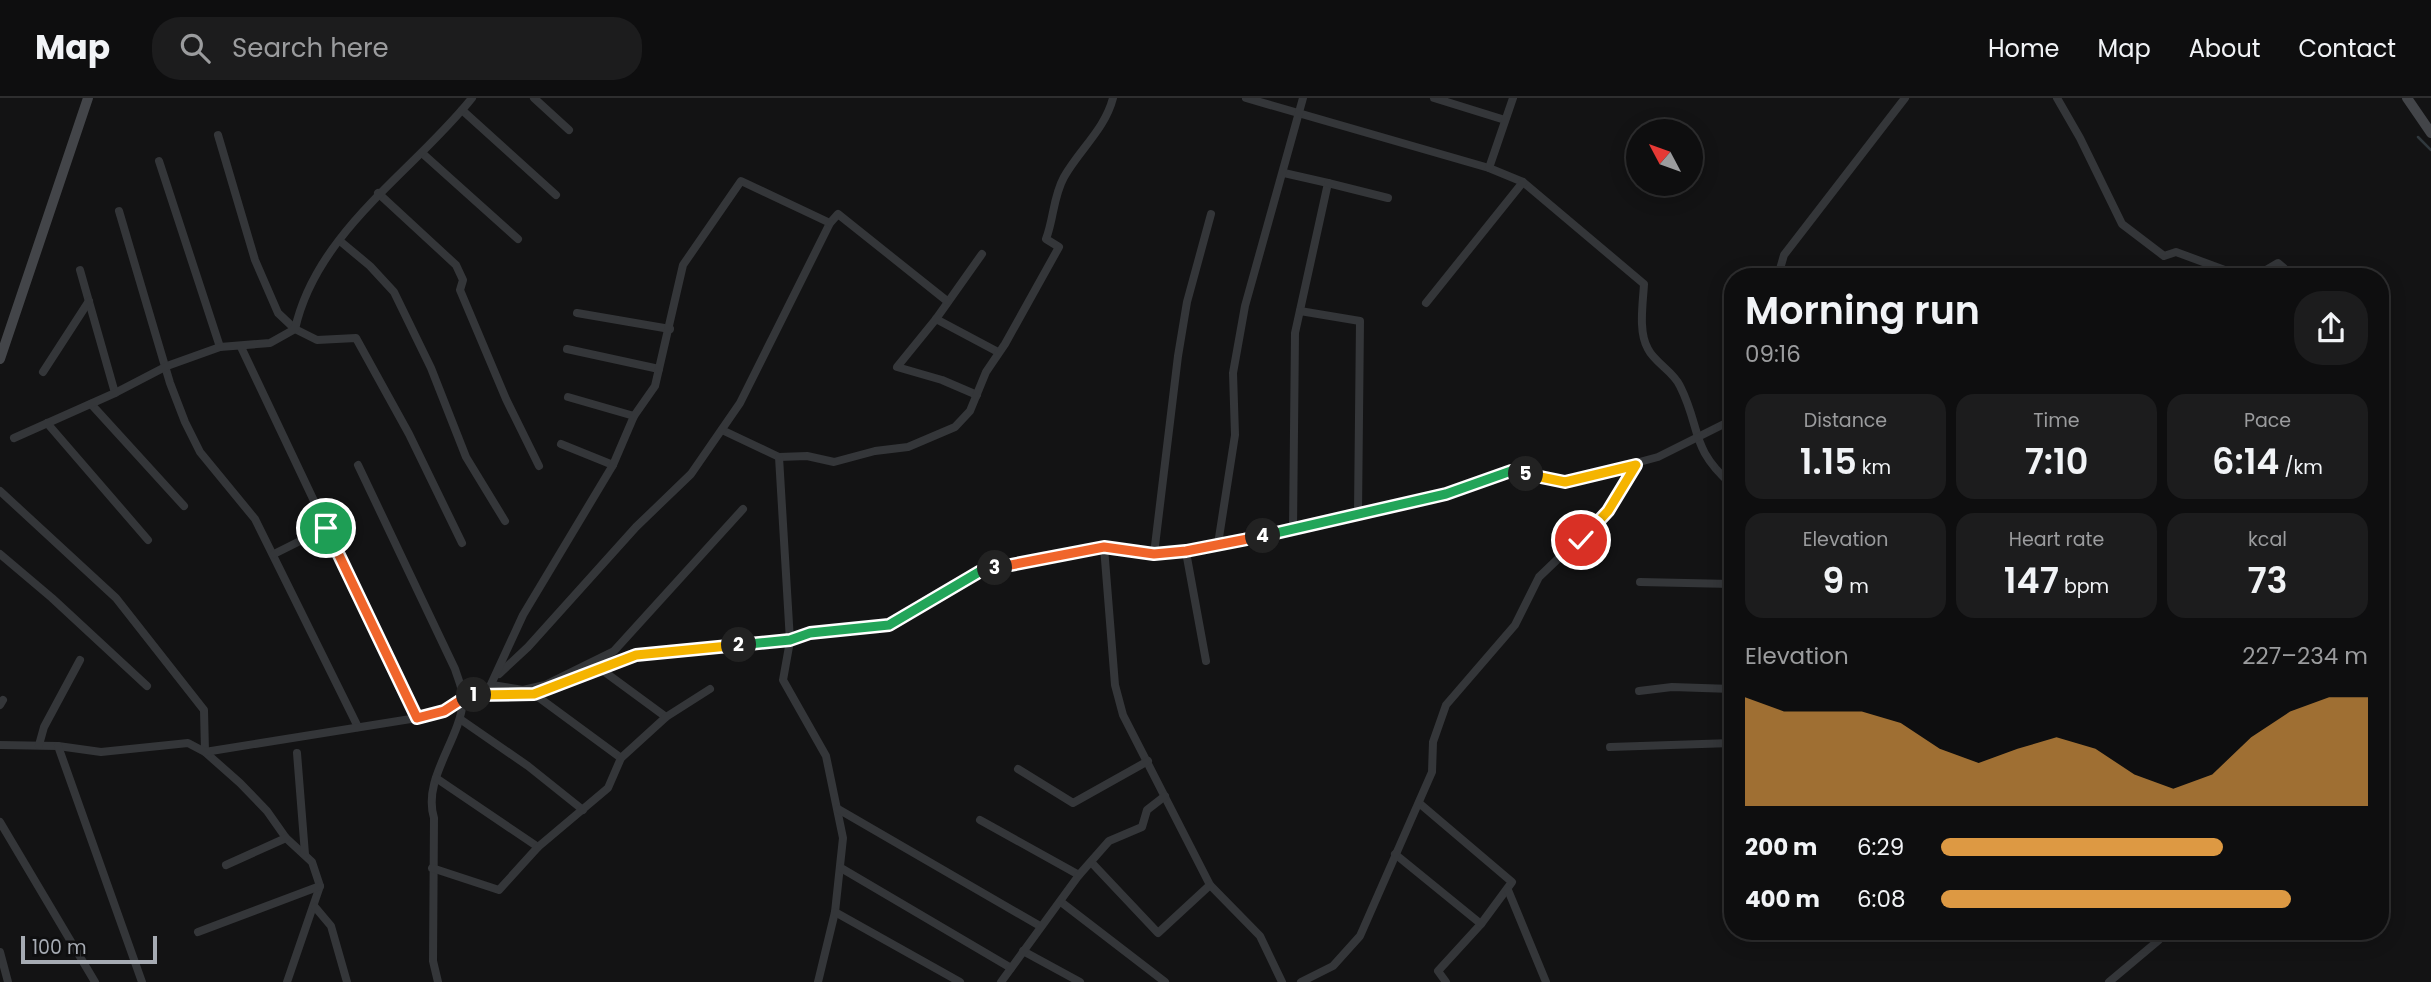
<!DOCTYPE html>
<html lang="en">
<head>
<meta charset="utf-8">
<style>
	:root { --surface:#0e0e0f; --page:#1c1c1d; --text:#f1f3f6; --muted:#9b9c9e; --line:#2e2e2f; --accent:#dd9943 }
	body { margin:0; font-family:Poppins,sans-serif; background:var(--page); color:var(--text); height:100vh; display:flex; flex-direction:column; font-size:26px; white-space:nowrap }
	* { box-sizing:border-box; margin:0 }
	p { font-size:23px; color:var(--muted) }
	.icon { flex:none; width:38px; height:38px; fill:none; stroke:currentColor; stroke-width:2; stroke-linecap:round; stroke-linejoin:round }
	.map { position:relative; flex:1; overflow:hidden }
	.details { position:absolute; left:1724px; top:170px; width:665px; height:672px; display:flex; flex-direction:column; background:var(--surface); border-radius:28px; box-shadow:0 4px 18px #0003,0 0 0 2px var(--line) }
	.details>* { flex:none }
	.needle { width:46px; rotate:311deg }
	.buttons { position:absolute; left:1626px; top:21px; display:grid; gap:14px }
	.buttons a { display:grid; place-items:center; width:77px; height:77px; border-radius:50%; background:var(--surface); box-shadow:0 4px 18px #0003,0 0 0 2px var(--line); font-size:35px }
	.scale { position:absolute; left:21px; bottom:18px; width:136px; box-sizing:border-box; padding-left:7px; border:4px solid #a6abb3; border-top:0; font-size:19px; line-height:24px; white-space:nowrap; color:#a6abb3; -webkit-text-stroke:5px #0e0e0f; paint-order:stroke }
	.pin { position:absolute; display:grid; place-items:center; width:60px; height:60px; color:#fff; margin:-30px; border:4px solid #fff; border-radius:50%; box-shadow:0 2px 7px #0007 }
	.km { position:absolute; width:35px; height:35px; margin:-18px; border-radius:50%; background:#222; color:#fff; font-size:19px; line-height:35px; text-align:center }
	.round { display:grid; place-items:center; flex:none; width:74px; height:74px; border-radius:28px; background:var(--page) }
	.overview { display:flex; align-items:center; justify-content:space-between; height:119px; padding:0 21px }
	h1 { font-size:38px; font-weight:600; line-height:52px }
	.metrics { display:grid; grid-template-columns:repeat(3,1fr); gap:10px; height:119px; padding:7px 21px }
	.metrics div { display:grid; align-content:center; border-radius:18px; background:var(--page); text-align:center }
	.metrics b { font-size:35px; font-weight:600 }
	.metrics small { font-size:19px; font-weight:400 }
	.metrics p { font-size:19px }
	.chart { height:196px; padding:14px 21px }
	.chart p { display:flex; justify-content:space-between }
	.chart svg { width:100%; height:126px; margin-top:7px; fill:var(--accent); opacity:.7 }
	ul { padding:0 21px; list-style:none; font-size:23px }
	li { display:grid; grid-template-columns:112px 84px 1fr; align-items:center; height:52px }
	li i { height:18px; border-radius:9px; background:var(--accent) }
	header { display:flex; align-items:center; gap:42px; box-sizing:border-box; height:98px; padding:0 35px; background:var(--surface); border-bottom:2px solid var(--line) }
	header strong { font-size:33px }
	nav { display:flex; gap:38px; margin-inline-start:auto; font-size:24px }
	.search { width:490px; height:63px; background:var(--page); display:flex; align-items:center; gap:18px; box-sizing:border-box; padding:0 24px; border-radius:28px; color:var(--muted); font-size:26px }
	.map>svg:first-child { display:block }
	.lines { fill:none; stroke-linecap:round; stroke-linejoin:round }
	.stream { stroke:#30383d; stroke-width:2.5 }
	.street { stroke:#343639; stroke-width:8 }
	.secondary { stroke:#434549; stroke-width:10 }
	.split-1-casing { stroke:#fff; stroke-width:14 }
	.split-2-casing { stroke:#fff; stroke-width:14 }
	.split-3-casing { stroke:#fff; stroke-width:14 }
	.split-4-casing { stroke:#fff; stroke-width:14 }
	.split-5-casing { stroke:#fff; stroke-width:14 }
	.split-6-casing { stroke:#fff; stroke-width:14 }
	.split-1 { stroke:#f0652b; stroke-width:9 }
	.split-2 { stroke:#f5b400; stroke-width:9 }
	.split-3 { stroke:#22a559; stroke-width:9 }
	.split-4 { stroke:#f0652b; stroke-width:9 }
	.split-5 { stroke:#22a559; stroke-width:9 }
	.split-6 { stroke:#f5b400; stroke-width:9 }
</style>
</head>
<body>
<header>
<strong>Map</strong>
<div class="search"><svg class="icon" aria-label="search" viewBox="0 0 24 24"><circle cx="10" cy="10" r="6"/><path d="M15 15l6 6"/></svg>Search here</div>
<nav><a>Home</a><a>Map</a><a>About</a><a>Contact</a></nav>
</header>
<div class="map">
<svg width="2431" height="884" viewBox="0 0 2431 884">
	<rect width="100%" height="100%" fill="#131314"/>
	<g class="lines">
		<path class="stream" d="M2418,39L2431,52"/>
		<g class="street">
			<path d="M534,0L569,32"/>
			<path d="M1246,0L1489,70L1523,84L1644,186C1643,205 1638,234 1648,251C1655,265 1673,273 1680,288C1702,332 1689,349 1732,387"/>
			<path d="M1434,0L1505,22"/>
			<path d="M2057,0L2080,40L2122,126L2164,158L2176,154L2241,178"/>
			<path d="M462,12L556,97"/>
			<path d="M218,37L255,162L278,215L295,231L317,242L356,240L409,336L462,445"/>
			<path d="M422,55L518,141"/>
			<path d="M159,63L220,249"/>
			<path d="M1489,70L1513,0"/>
			<path d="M1284,75L1328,85L1295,235L1293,432"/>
			<path d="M1328,85L1388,100"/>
			<path d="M378,95L456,167L463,182L460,192L506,301L539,368"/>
			<path d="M119,113L170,285L185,324L200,354L255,421L358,629"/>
			<path d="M340,143L370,168L394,194L431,270L466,359L505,423"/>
			<path d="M80,172L115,295"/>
			<path d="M1778,178L1784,157L1905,0"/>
			<path d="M2256,178L2278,165L2293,178"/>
			<path d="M1426,205L1523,84"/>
			<path d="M1300,213L1360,223L1358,415"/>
			<path d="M577,215L670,231"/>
			<path d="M936,221L998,254"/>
			<path d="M241,249L417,620"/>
			<path d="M567,251L659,271"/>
			<path d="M43,274L89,203"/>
			<path d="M977,297L942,282L897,269L936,221L982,156"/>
			<path d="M568,299L634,318"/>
			<path d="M91,306L184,408"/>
			<path d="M47,325L148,442"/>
			<path d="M722,332L779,359L807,358L834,364L875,353L908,349L955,329L970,313L986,274L1005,246L1059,149L1046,141C1054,120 1053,99 1064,79C1080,51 1105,31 1113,0"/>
			<path d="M14,340L115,295L167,268L220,249L270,245L295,231C317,133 413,74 472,0"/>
			<path d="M561,346L613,367"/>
			<path d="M779,359L790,543L783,582L826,658L843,740L835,814L818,884"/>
			<path d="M358,367L455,571C458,581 464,593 463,603C460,642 422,681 434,720L433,863L438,884"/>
			<path d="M0,393L116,500L204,612L205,654L240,685L267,713L286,740L312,764L320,788L287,884"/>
			<path d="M1218,446L1235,337L1233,275L1245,208L1303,0"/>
			<path d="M1104,449L1115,587L1123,617L1210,787L1260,838L1282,884"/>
			<path d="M1186,454L1206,563"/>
			<path d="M0,456L52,500L147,588"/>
			<path d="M274,456L326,430"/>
			<path d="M1154,456L1178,258L1187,204L1211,116"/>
			<path d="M1640,484L1732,486"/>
			<path d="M602,572L666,619"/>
			<path d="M499,576L528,549L636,429L691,376L740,305L830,125L838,116L947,203"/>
			<path d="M492,587L523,592L545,587L614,553L743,411"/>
			<path d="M1639,593L1672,589L1732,591"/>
			<path d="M487,595L523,517L613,367L634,318L655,288L683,167L741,83L830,125"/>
			<path d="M534,596L621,660"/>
			<path d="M0,607L3,602"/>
			<path d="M460,621L528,668L583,712"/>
			<path d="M0,647L58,648L101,654L188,645L205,654L417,620L444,613L464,600L479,596H534L636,557L790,543L810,535L889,527L979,474L1041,458L1104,449L1154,456L1186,454L1446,396L1511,373L1565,384L1658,359L1732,322"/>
			<path d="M39,647L44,629L80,562"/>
			<path d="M58,648L142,884"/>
			<path d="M1610,649L1732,645"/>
			<path d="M297,655L305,756"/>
			<path d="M1018,671L1073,705L1148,663"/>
			<path d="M436,680L538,749"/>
			<path d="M1419,705L1512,784L1481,826L1438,873L1446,884"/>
			<path d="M838,711L1040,828"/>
			<path d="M980,722L1079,777"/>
			<path d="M0,724L95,884"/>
			<path d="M1395,756L1481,826"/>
			<path d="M1091,764L1158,835L1210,787"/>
			<path d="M226,767L286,740"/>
			<path d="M432,770L499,792L538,749L608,690L621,660L666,619L710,591"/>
			<path d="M841,770L1011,870"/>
			<path d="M1508,792L1546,884"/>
			<path d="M1061,804L1165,884"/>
			<path d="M315,809L331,828L347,884"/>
			<path d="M835,814L960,884"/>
			<path d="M198,834L320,788"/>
			<path d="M1023,853L1080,884"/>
			<path d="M0,854L8,884"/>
			<path d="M1001,884L1079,777L1109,743L1142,729L1147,712L1165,698"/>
			<path d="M1301,884L1333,868L1360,838L1432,674L1433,644L1446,607L1515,527L1539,479L1608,413L1635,367"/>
			<path d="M2109,884L2159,842L2163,833"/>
		</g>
		<g class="secondary">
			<path d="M2407,0L2431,35"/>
			<path d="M0,261L88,0"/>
		</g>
	</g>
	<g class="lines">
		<defs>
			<path id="split-1" d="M326,430L417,620L444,613L464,600L474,597"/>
			<path id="split-2" d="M474,597L534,596L636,557L739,547"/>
			<path id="split-3" d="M739,547L790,542L810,535L889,527L979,474L995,470"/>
			<path id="split-4" d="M995,470L1104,449L1154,456L1186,453L1263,438"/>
			<path id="split-5" d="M1263,438L1446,396L1511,373L1526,376"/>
			<path id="split-6" d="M1526,376L1565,384L1636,367L1608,413L1581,442"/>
		</defs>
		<use href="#split-1" class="split-1-casing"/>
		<use href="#split-2" class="split-2-casing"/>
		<use href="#split-3" class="split-3-casing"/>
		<use href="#split-4" class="split-4-casing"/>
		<use href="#split-5" class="split-5-casing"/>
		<use href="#split-6" class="split-6-casing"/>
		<use href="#split-1" class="split-1"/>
		<use href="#split-2" class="split-2"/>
		<use href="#split-3" class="split-3"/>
		<use href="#split-4" class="split-4"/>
		<use href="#split-5" class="split-5"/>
		<use href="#split-6" class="split-6"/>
	</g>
</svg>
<div class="buttons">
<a><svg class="needle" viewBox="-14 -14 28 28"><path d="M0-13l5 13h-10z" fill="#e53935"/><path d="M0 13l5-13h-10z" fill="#9b9c9e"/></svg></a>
</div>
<div class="scale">100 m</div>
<div class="pin" style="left:326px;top:430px;background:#1e9e55"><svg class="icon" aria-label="arrive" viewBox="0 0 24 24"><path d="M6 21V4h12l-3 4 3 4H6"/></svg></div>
<div class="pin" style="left:1581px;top:442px;background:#d93025"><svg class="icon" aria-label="check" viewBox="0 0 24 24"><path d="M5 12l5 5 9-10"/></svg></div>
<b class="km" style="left:474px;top:597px">1</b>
<b class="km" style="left:739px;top:547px">2</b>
<b class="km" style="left:995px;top:470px">3</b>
<b class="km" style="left:1263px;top:438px">4</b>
<b class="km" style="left:1526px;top:376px">5</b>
<section class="details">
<div class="overview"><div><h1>Morning run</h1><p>09:16</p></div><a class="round"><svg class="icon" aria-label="share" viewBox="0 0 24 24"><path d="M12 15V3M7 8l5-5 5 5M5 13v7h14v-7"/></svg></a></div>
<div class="metrics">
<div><p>Distance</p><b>1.15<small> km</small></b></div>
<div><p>Time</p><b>7:10</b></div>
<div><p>Pace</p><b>6:14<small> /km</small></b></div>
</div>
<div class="metrics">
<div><p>Elevation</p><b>9<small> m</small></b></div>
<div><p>Heart rate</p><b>147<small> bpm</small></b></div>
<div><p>kcal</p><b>73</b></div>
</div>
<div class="chart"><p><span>Elevation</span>227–234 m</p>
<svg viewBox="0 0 160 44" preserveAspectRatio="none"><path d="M0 44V6L10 11L20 11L30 11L40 15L50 24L60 29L70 24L80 20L90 24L100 33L110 38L120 33L130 20L140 11L150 6L160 6V44z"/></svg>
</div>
<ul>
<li><b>200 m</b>6:29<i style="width:66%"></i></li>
<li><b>400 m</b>6:08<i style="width:82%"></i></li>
</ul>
</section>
</div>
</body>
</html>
